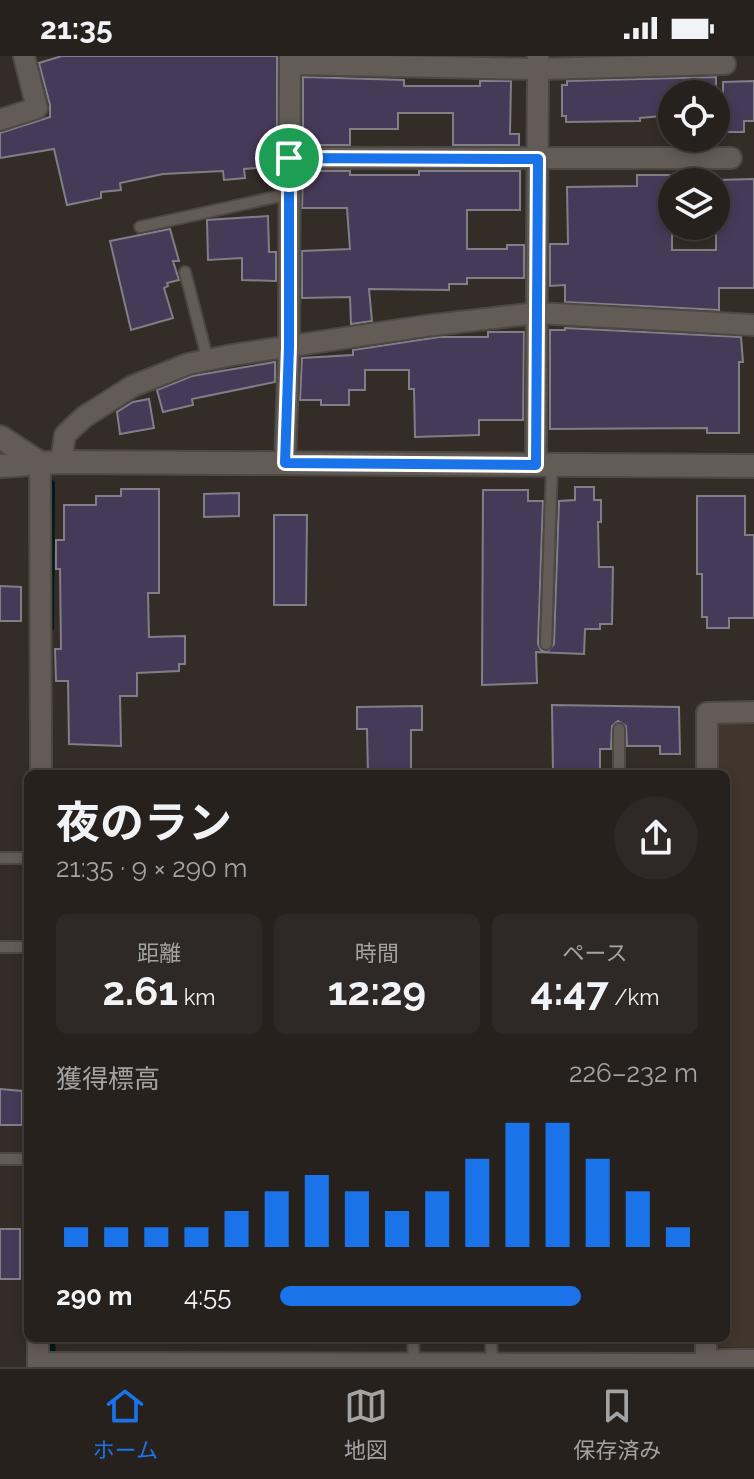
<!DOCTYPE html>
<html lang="ja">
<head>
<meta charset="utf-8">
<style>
	:root { --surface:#26211d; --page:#2e2926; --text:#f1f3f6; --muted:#a4a3a4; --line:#423e3b; --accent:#1a73e8 }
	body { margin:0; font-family:Raleway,"Noto Sans JP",sans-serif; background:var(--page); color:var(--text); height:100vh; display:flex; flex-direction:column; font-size:30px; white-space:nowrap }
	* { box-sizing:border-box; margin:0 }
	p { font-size:26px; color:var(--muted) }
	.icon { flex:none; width:44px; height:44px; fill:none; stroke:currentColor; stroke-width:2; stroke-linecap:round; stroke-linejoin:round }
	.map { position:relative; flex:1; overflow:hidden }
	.side { position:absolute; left:24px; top:714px; width:706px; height:572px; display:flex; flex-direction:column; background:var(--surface); border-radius:12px; box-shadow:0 4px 12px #0003,0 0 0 2px var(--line) }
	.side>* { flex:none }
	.fabs { position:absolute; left:658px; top:24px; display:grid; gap:16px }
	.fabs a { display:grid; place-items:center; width:72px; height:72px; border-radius:50%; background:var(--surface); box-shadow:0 4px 12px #0003,0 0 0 2px var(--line); font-size:40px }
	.pin { position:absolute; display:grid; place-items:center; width:68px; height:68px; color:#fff; margin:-34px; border:4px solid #fff; border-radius:50%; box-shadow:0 2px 8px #0007 }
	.round { display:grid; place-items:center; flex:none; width:84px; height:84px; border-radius:42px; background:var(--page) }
	.headline { display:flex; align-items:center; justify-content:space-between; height:136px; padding:0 32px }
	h1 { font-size:44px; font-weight:700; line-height:60px }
	.figures { display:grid; grid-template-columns:repeat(3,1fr); gap:12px; height:136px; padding:8px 32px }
	.figures div { display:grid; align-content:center; border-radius:12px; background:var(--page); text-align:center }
	.figures b { font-size:40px; font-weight:700 }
	.figures small { font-size:22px; font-weight:400 }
	.figures p { font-size:22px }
	.chart { height:224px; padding:16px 32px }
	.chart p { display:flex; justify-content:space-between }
	.chart svg { width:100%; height:144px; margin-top:8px; stroke:var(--accent); stroke-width:6 }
	ul { padding:0 32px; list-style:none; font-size:26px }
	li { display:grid; grid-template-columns:128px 96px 1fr; align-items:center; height:60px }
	li i { height:20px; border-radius:10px; background:var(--accent) }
	.status { display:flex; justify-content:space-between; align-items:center; height:56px; padding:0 40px; background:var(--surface); direction:ltr }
	.status svg { height:22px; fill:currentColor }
	.tabs { display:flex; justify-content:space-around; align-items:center; height:112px; border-top:2px solid var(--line); background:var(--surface); font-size:22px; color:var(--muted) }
	.tabs a { display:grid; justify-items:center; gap:4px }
	.tabs .on { color:var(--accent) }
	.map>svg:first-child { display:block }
	.built { fill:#41362c }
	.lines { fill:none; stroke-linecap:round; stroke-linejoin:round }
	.stream { stroke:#001818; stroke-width:8 }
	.building { fill:#463a59; stroke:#817e87; stroke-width:2 }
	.service-casing { stroke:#4e4844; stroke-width:14 }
	.minor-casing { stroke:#4e4844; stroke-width:24 }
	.tertiary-casing { stroke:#4e4844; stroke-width:26 }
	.service { stroke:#635b55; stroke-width:10 }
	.minor { stroke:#635b55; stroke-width:20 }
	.tertiary { stroke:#635b55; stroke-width:22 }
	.route-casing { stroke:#fff; stroke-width:16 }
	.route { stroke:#1a73e8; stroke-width:10 }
</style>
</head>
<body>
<div class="status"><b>21:35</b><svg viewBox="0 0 49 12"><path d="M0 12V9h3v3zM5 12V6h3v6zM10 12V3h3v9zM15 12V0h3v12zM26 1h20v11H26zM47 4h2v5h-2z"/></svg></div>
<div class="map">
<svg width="754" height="1311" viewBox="0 0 754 1311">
	<rect width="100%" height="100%" fill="#332c27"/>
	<path class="built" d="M715,664H754V1292L712,1291L713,1282H726V718H715Z"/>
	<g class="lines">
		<g class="stream">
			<path d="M50,571L51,428"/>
			<path d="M51,1282L52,1305"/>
		</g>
	</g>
	<g class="building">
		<path d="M62,0H277V110L244,113L245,122L224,124L223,115L163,118L120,127L121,134L101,136V142L67,149L54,93L0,102V77L50,61V49L39,7Z"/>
		<path d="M303,21L404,24V30H480V25H511L510,78H519V89H453V57H398V73H350V89H303Z"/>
		<path d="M716,21V38H672V59L640,62V65L566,66V60H562V29H567V25Z"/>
		<path d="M754,25V65H744V76H723V26Z"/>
		<path d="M303,115H350V119H419V115H520V154H467V193H507V189H524V222H467V228H449V234L369,233L372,265L351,268L350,241L302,242V195L350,193L347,152H302Z"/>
		<path d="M637,119H672V194H716V124L754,123V232H719V254L565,246V229L550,230V188H568L567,131L637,130Z"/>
		<path d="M268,160L269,196H276V225L242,224V202L208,204L207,164Z"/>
		<path d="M170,173L179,205H173L179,224L167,227L168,230L164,232L173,262L131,274L110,185Z"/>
		<path d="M565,272L741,281L743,306H739V377H707V372L550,373V274H565Z"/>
		<path d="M488,276H524L523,364H479V379L415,381L414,333H409V314H365V334H349V349H321V344H300L302,302L353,299V294L439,281H488Z"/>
		<path d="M275,306V326L192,343L193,349L163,356L157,334L192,320Z"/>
		<path d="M149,343L154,372L120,378L117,356L133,346Z"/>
		<path d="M575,431H594V444H601V466H598L599,511H613L612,568H600V573H585L584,598L536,596L537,627L482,629L483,434H528V445H543L538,588L541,594L547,596L554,588L559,445L575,444Z"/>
		<path d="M121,433H159V537H148L149,581L185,580V608H179V615L137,617V640H120L121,690L69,688L68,625H56L55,593H61L60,513H56V484H64V449H96V440H121Z"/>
		<path d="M239,437V460L204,461V438Z"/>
		<path d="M697,440H745V479H754V562H729V572H707V561H702V518H697Z"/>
		<path d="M274,459H307L306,549H274Z"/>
		<path d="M0,530L21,531V565H0Z"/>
		<path d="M552,649L679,651L680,698H660V690H627L626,670L618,665L612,670L611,693H600V718H553Z"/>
		<path d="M422,650V674H411V718H368L367,673H357V651Z"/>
		<path d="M0,1033L22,1035V1069H0Z"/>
		<rect x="0" y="1173" width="20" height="50"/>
	</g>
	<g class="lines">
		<defs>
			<g id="service">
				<path d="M140,171L289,138"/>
				<path d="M185,216L208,305"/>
				<path d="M546,588L552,408"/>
				<path d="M619,673V718"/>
				<path d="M0,802H28"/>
				<path d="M0,891H28"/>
				<path d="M0,1103H28"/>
				<path d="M413,1282L414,1308"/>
				<path d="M491,1282L492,1308"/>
			</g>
			<g id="minor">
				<path d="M290,8L538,13L725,8"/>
				<path d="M0,64L37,52L24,0"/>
				<path d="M289,102H731"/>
				<path d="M61,406L65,379L84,361L133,330L188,308L232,299L425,270L537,257L754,269"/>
				<path d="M40,407L41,718"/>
				<path d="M285,407L289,291L290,0"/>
				<path d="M536,409L538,0"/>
				<path d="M707,718V657L754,656"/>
				<path d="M38,1307L706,1308L721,1304H754"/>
				<path d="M706,1308V1282"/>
				<path d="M38,1311V1282"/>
			</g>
			<g id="tertiary">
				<path d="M0,381L40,407"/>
				<path d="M0,410L61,406L754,410"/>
			</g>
		</defs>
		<use href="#service" class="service-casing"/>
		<use href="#minor" class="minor-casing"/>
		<use href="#tertiary" class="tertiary-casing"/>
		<use href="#service" class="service"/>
		<use href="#minor" class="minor"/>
		<use href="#tertiary" class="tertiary"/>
	</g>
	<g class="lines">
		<defs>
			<path id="route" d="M289,102L538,103L536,409L285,407L289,291Z"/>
		</defs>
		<use href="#route" class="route-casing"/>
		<use href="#route" class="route"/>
	</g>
</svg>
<div class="fabs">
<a><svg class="icon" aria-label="locate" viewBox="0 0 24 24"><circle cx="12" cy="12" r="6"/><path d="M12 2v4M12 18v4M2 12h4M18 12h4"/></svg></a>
<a><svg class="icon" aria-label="layers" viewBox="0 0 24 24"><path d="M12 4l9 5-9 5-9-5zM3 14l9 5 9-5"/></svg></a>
</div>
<div class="pin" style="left:289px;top:102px;background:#1e9e55"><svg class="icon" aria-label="arrive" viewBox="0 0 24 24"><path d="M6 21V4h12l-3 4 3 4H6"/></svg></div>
<section class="side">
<div class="headline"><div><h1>夜のラン</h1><p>21:35 · 9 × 290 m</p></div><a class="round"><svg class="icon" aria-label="share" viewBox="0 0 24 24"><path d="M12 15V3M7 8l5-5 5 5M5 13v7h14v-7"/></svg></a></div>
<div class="figures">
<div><p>距離</p><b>2.61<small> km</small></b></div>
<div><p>時間</p><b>12:29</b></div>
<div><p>ペース</p><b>4:47<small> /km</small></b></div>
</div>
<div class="chart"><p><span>獲得標高</span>226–232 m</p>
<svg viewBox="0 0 160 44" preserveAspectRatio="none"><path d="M5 44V38M15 44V38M25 44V38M35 44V38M45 44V33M55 44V27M65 44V22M75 44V27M85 44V33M95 44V27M105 44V17M115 44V6M125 44V6M135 44V17M145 44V27M155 44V38"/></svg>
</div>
<ul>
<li><b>290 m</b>4:55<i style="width:72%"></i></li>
</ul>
</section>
</div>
<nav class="tabs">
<a class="on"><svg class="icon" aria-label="home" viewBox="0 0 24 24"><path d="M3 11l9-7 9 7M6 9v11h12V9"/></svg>ホーム</a>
<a><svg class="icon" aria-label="map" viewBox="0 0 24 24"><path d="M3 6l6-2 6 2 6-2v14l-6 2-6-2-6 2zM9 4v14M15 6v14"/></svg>地図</a>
<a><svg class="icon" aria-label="saved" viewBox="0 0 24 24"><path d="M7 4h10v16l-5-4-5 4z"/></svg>保存済み</a>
</nav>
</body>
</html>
